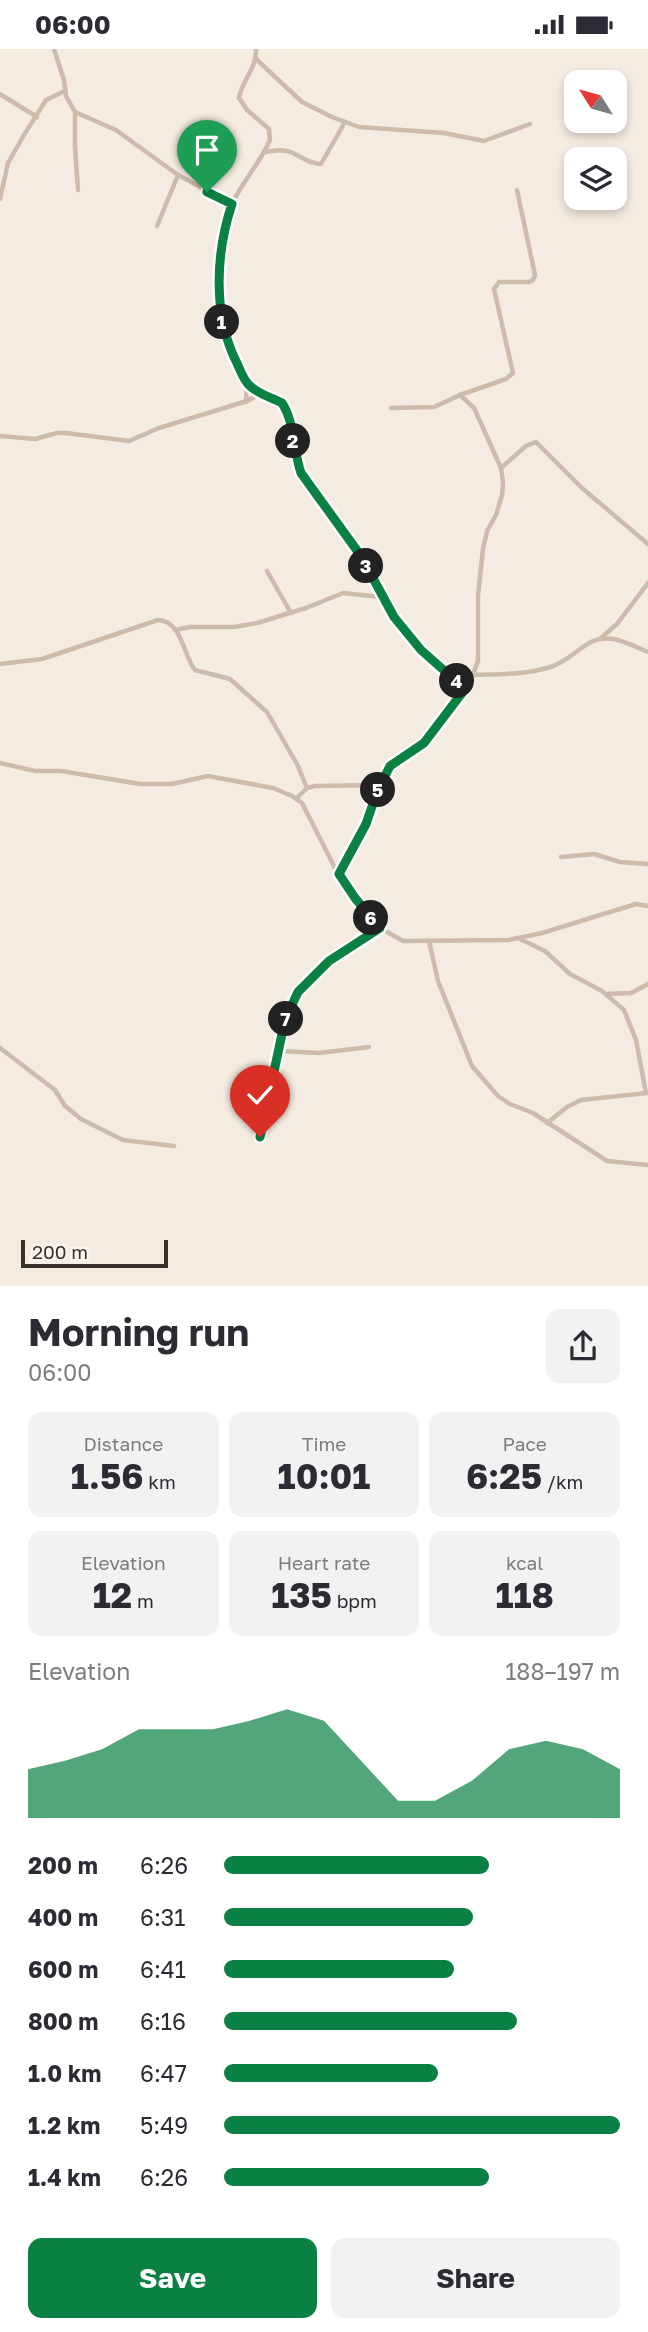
<!DOCTYPE html>
<html lang="en">
<head>
<meta charset="utf-8">
<style>
	:root { --surface:#fff; --page:#f2f2f3; --text:#2b2b33; --muted:#7c7c81; --accent:#0b8043 }
	body { margin:0; font-family:"Golos Text",sans-serif; background:var(--page); color:var(--text); height:100vh; display:flex; flex-direction:column; font-size:26px; white-space:nowrap }
	* { box-sizing:border-box; margin:0 }
	p { font-size:23px; color:var(--muted) }
	.icon { flex:none; width:38px; height:38px; fill:none; stroke:currentColor; stroke-width:2; stroke-linecap:round; stroke-linejoin:round }
	.map { position:relative; height:1237px; overflow:hidden }
	.side { display:flex; flex-direction:column; background:var(--surface); flex:1 }
	.side>* { flex:none }
	.needle { width:46px; rotate:307deg }
	.buttons { position:absolute; left:564px; top:21px; display:grid; gap:14px }
	.buttons a { display:grid; place-items:center; width:63px; height:63px; border-radius:14px; background:var(--surface); box-shadow:0 4px 10px #0003; font-size:35px }
	.scale { position:absolute; left:21px; bottom:18px; width:147px; box-sizing:border-box; padding-left:7px; border:4px solid #3b302b; border-top:0; font-size:19px; line-height:24px; white-space:nowrap; color:#3b302b; -webkit-text-stroke:5px #fbf5ee; paint-order:stroke }
	.pin { position:absolute; display:grid; place-items:center; width:60px; height:60px; color:#fff; margin:-72px -30px; border-radius:50% 50% 50% 0; rotate:-45deg; box-shadow:0 0 7px #0007 }
	.pin .icon { rotate:45deg }
	.km { position:absolute; width:35px; height:35px; margin:-18px; border-radius:50%; background:#222; color:#fff; font-size:19px; line-height:35px; text-align:center }
	.round { display:grid; place-items:center; flex:none; width:74px; height:74px; border-radius:14px; background:var(--page) }
	.overview { display:flex; align-items:center; justify-content:space-between; height:119px; padding:0 28px }
	h1 { font-size:38px; font-weight:700; line-height:52px }
	.metrics { display:grid; grid-template-columns:repeat(3,1fr); gap:10px; height:119px; padding:7px 28px }
	.metrics div { display:grid; align-content:center; border-radius:14px; background:var(--page); text-align:center }
	.metrics b { font-size:35px; font-weight:700 }
	.metrics small { font-size:19px; font-weight:400 }
	.metrics p { font-size:19px }
	.chart { height:196px; padding:14px 28px }
	.chart p { display:flex; justify-content:space-between }
	.chart svg { width:100%; height:126px; margin-top:7px; fill:var(--accent); opacity:.7 }
	.action { display:flex; gap:14px; margin-top:auto; padding:14px 28px }
	.action a { flex:1; height:80px; border-radius:14px; background:var(--accent); color:#fff; font-size:28px; font-weight:700; line-height:80px; text-align:center }
	.action a+a { background:var(--page); color:var(--text) }
	ul { padding:0 28px; list-style:none; font-size:23px }
	li { display:grid; grid-template-columns:112px 84px 1fr; align-items:center; height:52px }
	li i { height:18px; border-radius:9px; background:var(--accent) }
	.status { display:flex; justify-content:space-between; align-items:center; height:49px; padding:0 35px; background:var(--surface); direction:ltr }
	.status svg { height:19px; fill:currentColor }
	.map>svg:first-child { display:block }
	.lines { fill:none; stroke-linecap:round; stroke-linejoin:round }
	.street { stroke:#cdbbac; stroke-width:4.5 }
	.route-casing { stroke:#fff; stroke-width:14 }
	.route { stroke:#0b8043; stroke-width:9 }
</style>
</head>
<body>
<div class="status"><b>06:00</b><svg viewBox="0 0 49 12"><path d="M0 12V9h3v3zM5 12V6h3v6zM10 12V3h3v9zM15 12V0h3v12zM26 1h20v11H26zM47 4h2v5h-2z"/></svg></div>
<div class="map">
<svg width="648" height="1237" viewBox="0 0 648 1237">
	<rect width="100%" height="100%" fill="#f4ebe1"/>
	<g class="lines">
		<g class="street">
			<path d="M54,0L64,31L66,47L75,63L116,81L178,126L232,155"/>
			<path d="M256,0C257,19 242,31 239,49L247,61L269,80L270,91C260,114 242,133 232,155C211,202 216,289 245,331C255,345 269,344 281,354C293,363 295,407 301,424L361,507L394,568L421,601L465,640"/>
			<path d="M256,10L302,53L332,68L359,78L444,84L484,92L530,75"/>
			<path d="M0,45L37,68"/>
			<path d="M75,63V98L78,141"/>
			<path d="M265,103C299,96 296,113 321,115L345,73"/>
			<path d="M0,150L8,114L24,86L46,51L65,42"/>
			<path d="M157,177L178,126"/>
			<path d="M246,353L247,334"/>
			<path d="M391,359L434,358L460,346L506,330L513,324L494,240L499,233H529L533,231L535,226L517,141"/>
			<path d="M0,387L35,390L57,384H66L129,392L159,379L247,352L260,345"/>
			<path d="M501,419L526,397L536,393L582,439L648,495"/>
			<path d="M267,522L291,564"/>
			<path d="M175,581L190,578H234L257,574L306,559L343,544L381,548"/>
			<path d="M601,589L617,575L648,534"/>
			<path d="M0,615L42,610L158,571C182,572 183,606 195,621L230,630L267,663L297,715L307,739"/>
			<path d="M474,626C498,625 526,626 550,618C567,613 576,601 591,593C610,583 631,596 648,603"/>
			<path d="M0,714L35,722H61L140,735H172L208,727L273,739L292,747L302,754L337,823L355,849L380,879L403,892L508,891L542,884L636,855L648,857"/>
			<path d="M296,750L307,739L315,737L380,736"/>
			<path d="M561,808L594,805L620,813L648,815"/>
			<path d="M339,825L366,775L377,743L390,717L423,694L433,684L438,673L471,631L478,612V547L483,500L487,482L496,466L502,446L503,433L501,419L474,359L460,346"/>
			<path d="M518,889L545,902L570,925L602,942L624,961L636,991L646,1044"/>
			<path d="M429,892L438,932L472,1017L498,1047L510,1055L533,1064L607,1112L648,1116"/>
			<path d="M606,945L631,944L648,935"/>
			<path d="M0,999L55,1041L65,1057L81,1070L123,1091L174,1097"/>
			<path d="M279,1002L319,1004L369,998"/>
			<path d="M547,1074L567,1058L581,1051L647,1044"/>
			<path d="M260,1088L285,971L298,943L329,912L380,879"/>
		</g>
	</g>
	<g class="lines">
		<defs>
			<path id="route" d="M207,143L232,155C216,203 213,261 234,308C239,317 242,329 249,336C259,346 271,348 282,354C295,374 293,401 301,424L361,507L394,568L421,601L465,640L424,694L390,717L377,743L366,775L339,825L355,849L380,879L329,912L298,943L285,971L260,1088"/>
		</defs>
		<use href="#route" class="route-casing"/>
		<use href="#route" class="route"/>
	</g>
</svg>
<div class="buttons">
<a><svg class="needle" viewBox="-14 -14 28 28"><path d="M0-13l5 13h-10z" fill="#e53935"/><path d="M0 13l5-13h-10z" fill="#7c7c81"/></svg></a>
<a><svg class="icon" aria-label="layers" viewBox="0 0 24 24"><path d="M12 4l9 5-9 5-9-5zM3 14l9 5 9-5"/></svg></a>
</div>
<div class="scale">200 m</div>
<div class="pin" style="left:207px;top:143px;background:#1e9e55"><svg class="icon" aria-label="arrive" viewBox="0 0 24 24"><path d="M6 21V4h12l-3 4 3 4H6"/></svg></div>
<div class="pin" style="left:260px;top:1088px;background:#d93025"><svg class="icon" aria-label="check" viewBox="0 0 24 24"><path d="M5 12l5 5 9-10"/></svg></div>
<b class="km" style="left:222px;top:273px">1</b>
<b class="km" style="left:293px;top:392px">2</b>
<b class="km" style="left:366px;top:517px">3</b>
<b class="km" style="left:457px;top:632px">4</b>
<b class="km" style="left:378px;top:741px">5</b>
<b class="km" style="left:371px;top:869px">6</b>
<b class="km" style="left:286px;top:970px">7</b>
</div>
<section class="side">
<div class="overview"><div><h1>Morning run</h1><p>06:00</p></div><a class="round"><svg class="icon" aria-label="share" viewBox="0 0 24 24"><path d="M12 15V3M7 8l5-5 5 5M5 13v7h14v-7"/></svg></a></div>
<div class="metrics">
<div><p>Distance</p><b>1.56<small> km</small></b></div>
<div><p>Time</p><b>10:01</b></div>
<div><p>Pace</p><b>6:25<small> /km</small></b></div>
</div>
<div class="metrics">
<div><p>Elevation</p><b>12<small> m</small></b></div>
<div><p>Heart rate</p><b>135<small> bpm</small></b></div>
<div><p>kcal</p><b>118</b></div>
</div>
<div class="chart"><p><span>Elevation</span>188–197 m</p>
<svg viewBox="0 0 160 44" preserveAspectRatio="none"><path d="M0 44V27L10 24L20 20L30 13L40 13L50 13L60 10L70 6L80 10L90 24L100 38L110 38L120 31L130 20L140 17L150 20L160 27V44z"/></svg>
</div>
<ul>
<li><b>200 m</b>6:26<i style="width:67%"></i></li>
<li><b>400 m</b>6:31<i style="width:63%"></i></li>
<li><b>600 m</b>6:41<i style="width:58%"></i></li>
<li><b>800 m</b>6:16<i style="width:74%"></i></li>
<li><b>1.0 km</b>6:47<i style="width:54%"></i></li>
<li><b>1.2 km</b>5:49<i style="width:100%"></i></li>
<li><b>1.4 km</b>6:26<i style="width:67%"></i></li>
</ul>
<div class="action"><a>Save</a><a>Share</a></div>
</section>
</body>
</html>
